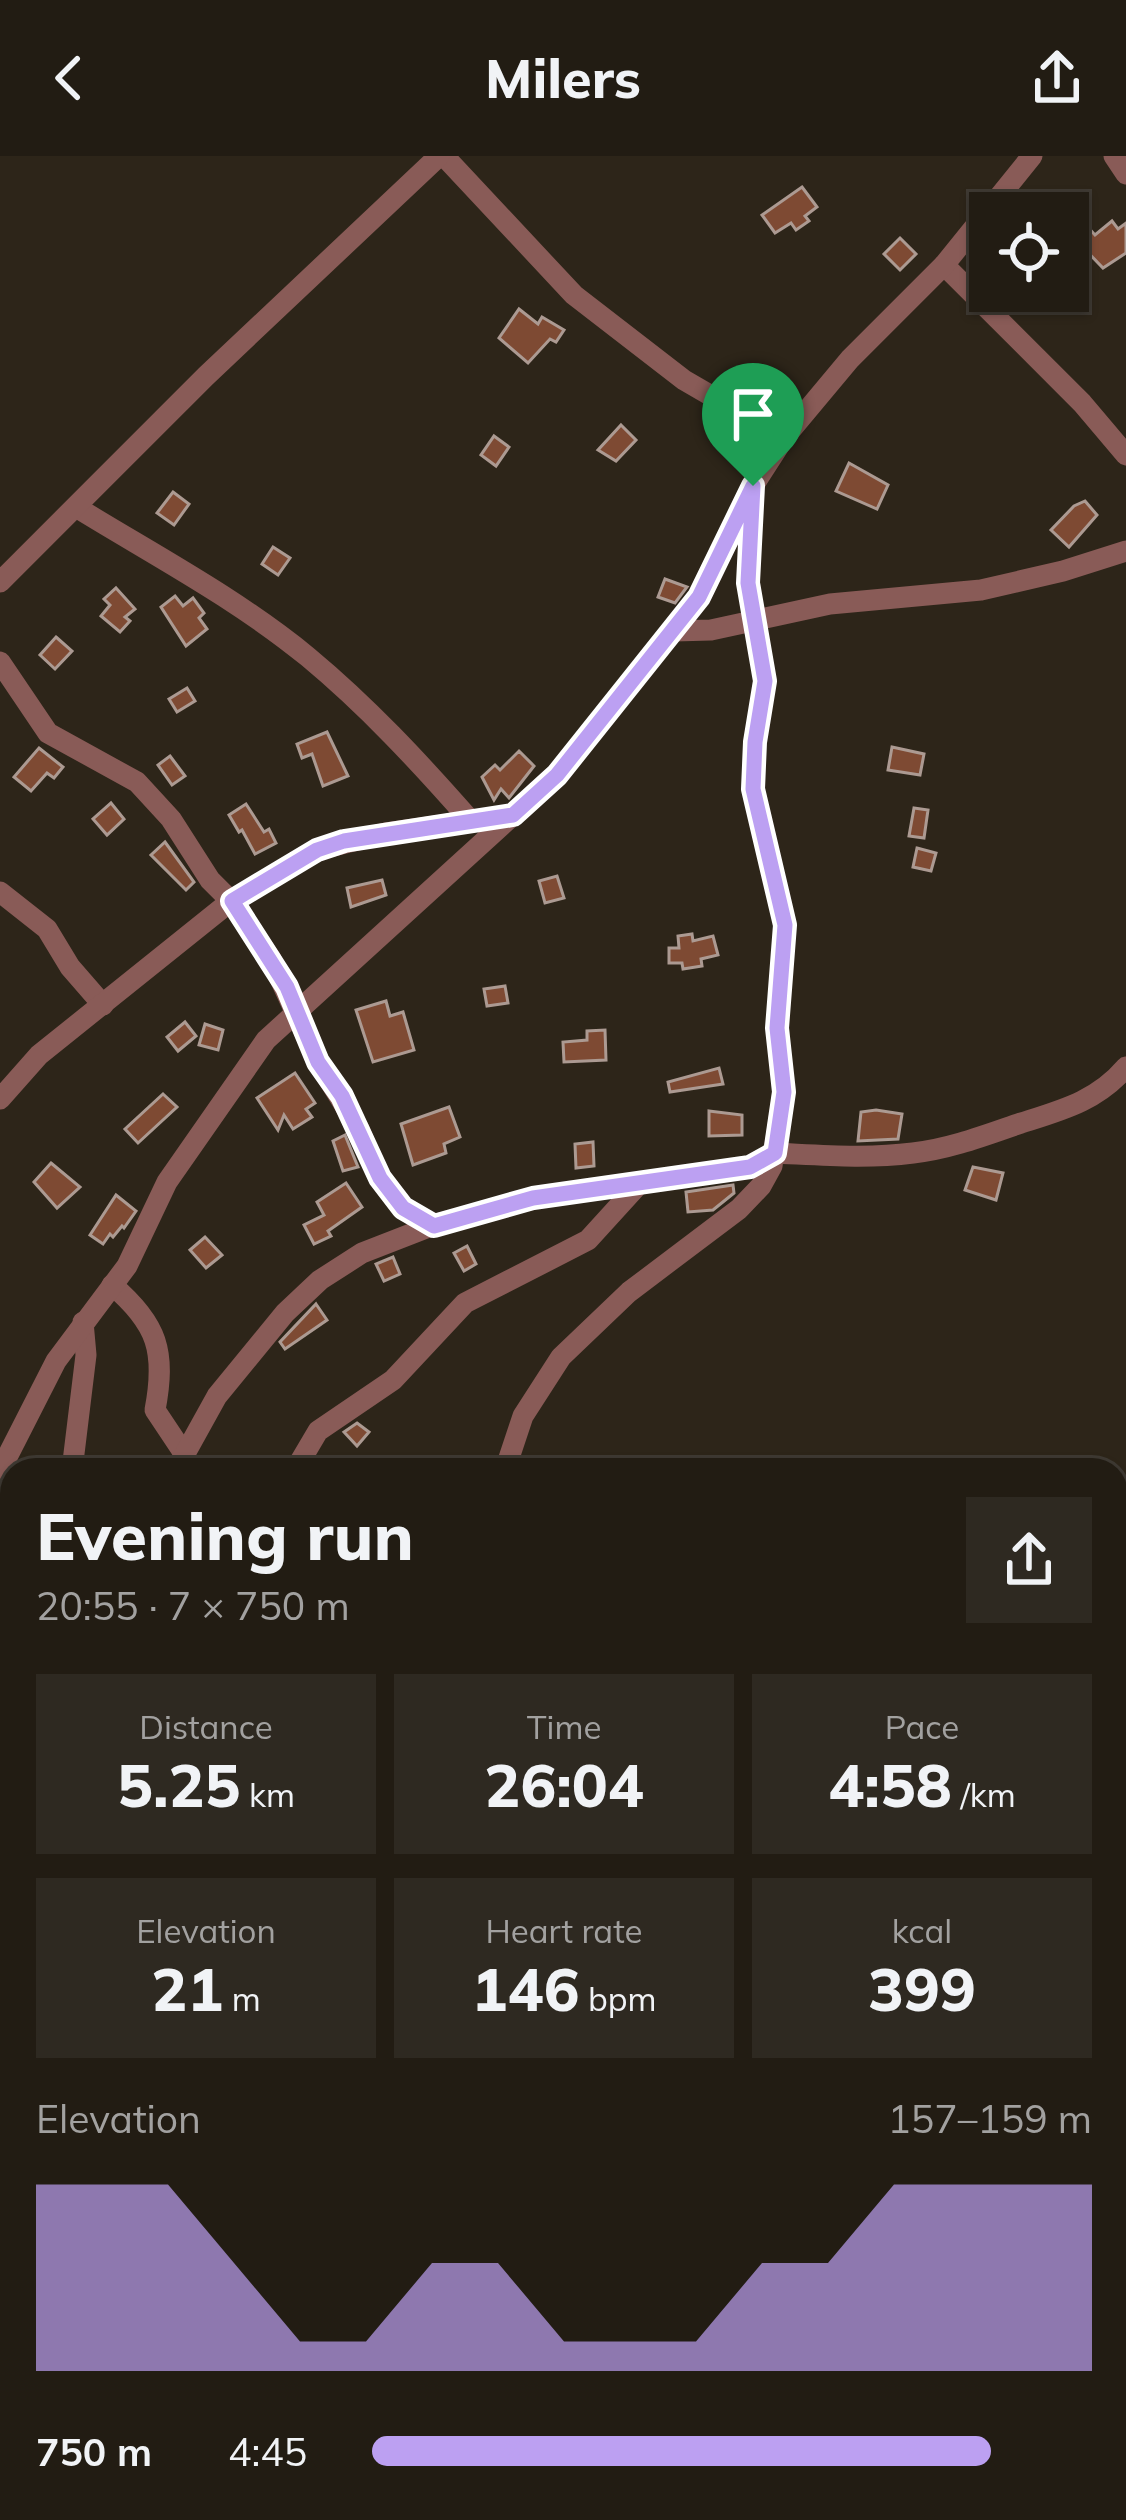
<!DOCTYPE html>
<html lang="en">
<head>
<meta charset="utf-8">
<style>
	:root { --surface:#221c13; --page:#2e2921; --text:#f1f3f6; --muted:#a2a1a0; --line:#3f3a33; --accent:#bca0f2 }
	body { margin:0; font-family:Mulish,sans-serif; background:var(--page); color:var(--text); height:100vh; display:flex; flex-direction:column; font-size:45px; white-space:nowrap }
	* { box-sizing:border-box; margin:0 }
	p { font-size:39px; color:var(--muted) }
	.icon { flex:none; width:66px; height:66px; fill:none; stroke:currentColor; stroke-width:2; stroke-linecap:round; stroke-linejoin:round }
	.map { position:relative; flex:1; overflow:hidden }
	.panel { position:absolute; left:0px; top:1302px; width:1128px; height:1062px; display:flex; flex-direction:column; background:var(--surface); border-radius:36px 36px 0 0; box-shadow:0 3px 9px #0004,0 0 0 3px var(--line) }
	.panel>* { flex:none }
	.controls { position:absolute; left:969px; top:36px; display:grid; gap:24px }
	.controls a { display:grid; place-items:center; width:120px; height:120px; border-radius:0px; background:var(--surface); box-shadow:0 3px 9px #0004,0 0 0 3px var(--line); font-size:60px }
	.pin { position:absolute; display:grid; place-items:center; width:102px; height:102px; color:#fff; margin:-123px -51px; border-radius:50% 50% 50% 0; rotate:-45deg; box-shadow:0 0 12px #0007 }
	.pin .icon { rotate:45deg }
	.round { display:grid; place-items:center; flex:none; width:126px; height:126px; border-radius:0px; background:var(--page) }
	.overview { display:flex; align-items:center; justify-content:space-between; height:204px; padding:0 36px }
	h1 { font-size:66px; font-weight:800; line-height:90px }
	.stats { display:grid; grid-template-columns:repeat(3,1fr); gap:18px; height:204px; padding:12px 36px }
	.stats div { display:grid; align-content:center; border-radius:0px; background:var(--page); text-align:center }
	.stats b { font-size:60px; font-weight:800 }
	.stats small { font-size:33px; font-weight:400 }
	.stats p { font-size:33px }
	.chart { height:336px; padding:24px 36px }
	.chart p { display:flex; justify-content:space-between }
	.chart svg { width:100%; height:216px; margin-top:12px; fill:var(--accent); opacity:.7 }
	ul { padding:0 36px; list-style:none; font-size:39px }
	li { display:grid; grid-template-columns:192px 144px 1fr; align-items:center; height:90px }
	li i { height:30px; border-radius:15px; background:var(--accent) }
	header { display:flex; justify-content:space-between; align-items:center; height:156px; padding:0 36px; background:var(--surface); font-size:54px; font-weight:800 }
	.map>svg:first-child { display:block }
	.building { fill:#7e4a33; stroke:#ac9a92; stroke-width:3 }
	.lines { fill:none; stroke-linecap:round; stroke-linejoin:round }
	.minor { stroke:#895b57; stroke-width:21 }
	.route-casing { stroke:#fff; stroke-width:24 }
	.route { stroke:#bca0f2; stroke-width:15 }
</style>
</head>
<body>
<header><svg class="icon" aria-label="back" viewBox="0 0 24 24"><path d="M15 5l-7 7 7 7"/></svg>Milers<svg class="icon" aria-label="share" viewBox="0 0 24 24"><path d="M12 15V3M7 8l5-5 5 5M5 13v7h14v-7"/></svg></header>
<div class="map">
<svg width="1126" height="2364" viewBox="0 0 1126 2364">
	<rect width="100%" height="100%" fill="#2d2519"/>
	<g class="building">
		<path d="M802,31L817,51L805,60L809,65L796,74L791,67L775,77L762,59Z"/>
		<path d="M1112,65L1118,73L1126,67V97L1103,112L1072,80L1085,68L1095,79Z"/>
		<path d="M900,82L916,98L900,114L884,98Z"/>
		<path d="M519,153L538,168L542,161L564,174L556,186L550,183L528,207L499,182Z"/>
		<path d="M621,269L636,284L616,305L598,294Z"/>
		<path d="M494,280L509,291L496,310L481,299Z"/>
		<path d="M849,307L888,329L877,353L836,335Z"/>
		<path d="M173,336L189,348L174,369L157,357Z"/>
		<path d="M1085,345L1097,359L1069,391L1051,374L1074,350Z"/>
		<path d="M273,391L290,402L278,419L262,408Z"/>
		<path d="M665,423L687,431L675,447L658,441Z"/>
		<path d="M116,432L135,453L125,461L130,465L120,476L101,460L110,449L104,443Z"/>
		<path d="M175,440L183,450L193,442L204,457L199,462L207,473L186,490L161,451Z"/>
		<path d="M56,481L72,495L55,513L40,499Z"/>
		<path d="M187,532L195,545L177,556L169,543Z"/>
		<path d="M327,576L348,620L323,630L312,598L302,602L297,588Z"/>
		<path d="M892,591L924,598L920,619L888,614Z"/>
		<path d="M39,592L63,611L54,622L47,617L31,635L14,621Z"/>
		<path d="M519,595L534,610L509,642L501,633L494,644L482,621L495,609L500,614Z"/>
		<path d="M170,600L185,620L172,629L158,609Z"/>
		<path d="M111,647L124,663L107,679L93,663Z"/>
		<path d="M246,648L264,676L269,673L276,687L255,698L242,674L239,676L229,659Z"/>
		<path d="M914,652L928,654L924,682L909,680Z"/>
		<path d="M165,686L194,726L186,734L151,699Z"/>
		<path d="M917,692L936,697L931,715L913,711Z"/>
		<path d="M557,720L564,742L545,747L539,725Z"/>
		<path d="M382,724L386,739L351,751L347,732Z"/>
		<path d="M692,778L693,785L713,780L718,799L701,803L702,810L683,813L682,807H669V792H679L678,780Z"/>
		<path d="M505,830L508,847L487,850L484,833Z"/>
		<path d="M386,845L390,860L403,856L414,894L373,906L356,854Z"/>
		<path d="M185,866L196,880L178,895L167,881Z"/>
		<path d="M205,868L223,874L218,894L199,889Z"/>
		<path d="M605,874L606,904L564,906L563,886L587,884V875Z"/>
		<path d="M719,912L723,928L670,936L668,926Z"/>
		<path d="M295,917L315,947L306,953L312,961L293,973L284,959L278,974L257,942Z"/>
		<path d="M163,938L177,951L138,987L125,973Z"/>
		<path d="M449,951L460,981L444,988L446,997L413,1009L401,968Z"/>
		<path d="M876,954L902,958L898,983L858,985L861,956Z"/>
		<path d="M709,955L742,959V979L709,980Z"/>
		<path d="M345,979L358,1011L343,1015L333,985Z"/>
		<path d="M593,986L594,1010L576,1012L575,988Z"/>
		<path d="M51,1007L80,1031L57,1052L34,1026Z"/>
		<path d="M973,1011L1003,1017L996,1044L965,1034Z"/>
		<path d="M346,1027L362,1051L328,1075L331,1080L314,1088L304,1069L324,1059L317,1046Z"/>
		<path d="M733,1029L734,1037L713,1054L688,1056L686,1036Z"/>
		<path d="M116,1039L136,1055L124,1072L122,1070L113,1081L110,1078L103,1088L90,1079Z"/>
		<path d="M205,1081L222,1099L206,1112L190,1094Z"/>
		<path d="M467,1090L476,1108L464,1115L454,1097Z"/>
		<path d="M393,1101L400,1118L384,1125L376,1108Z"/>
		<path d="M316,1148L327,1164L285,1193L280,1186Z"/>
		<path d="M357,1267L369,1276L357,1290L344,1276Z"/>
	</g>
	<g class="lines">
		<g class="minor">
			<path d="M444,0L574,139L684,224L784,282"/>
			<path d="M1114,0L1126,18"/>
			<path d="M944,109L1082,247L1126,299"/>
			<path d="M76,351C154,399 236,442 308,501C367,550 419,606 470,664"/>
			<path d="M0,426L206,220L439,0"/>
			<path d="M674,475L711,474L830,448L981,434L1063,415L1126,395"/>
			<path d="M0,506L48,577L137,626L171,663L210,724L231,745L271,803L318,906L359,973L379,1022L403,1052L434,1069"/>
			<path d="M0,736L47,773L70,811L103,849"/>
			<path d="M0,943L39,899L231,745L317,694L386,677L512,659"/>
			<path d="M112,1129C158,1168 166,1196 155,1254L183,1296"/>
			<path d="M72,1314L86,1199L83,1166"/>
			<path d="M176,1314L217,1240L285,1157L320,1124L362,1097L434,1069L533,1042L742,1013L757,1009L773,997C820,999 866,1003 913,997C950,993 986,979 1021,967C1062,954 1097,945 1126,911"/>
			<path d="M295,1314L318,1275L393,1224L465,1147L588,1084L639,1028"/>
			<path d="M505,1314L523,1260L561,1201L629,1136L739,1053L761,1030L772,1010L783,936L777,872L785,769L753,633L755,586L765,525L748,427L752,348"/>
			<path d="M0,1315L56,1205L127,1110L167,1026L266,884L557,619L699,441L753,330L784,282L850,203L944,109L1032,0"/>
			<path d="M990,2352L1003,2364"/>
		</g>
	</g>
	<g class="lines">
		<defs>
			<path id="route" d="M753,330L748,427L765,525L755,586L753,633L785,769L777,872L784,936L775,997L750,1011L533,1042L434,1070L403,1052L380,1022L342,940L318,906L287,831L232,745L317,694L344,685L513,659L557,619L699,441Z"/>
		</defs>
		<use href="#route" class="route-casing"/>
		<use href="#route" class="route"/>
	</g>
</svg>
<div class="controls">
<a><svg class="icon" aria-label="locate" viewBox="0 0 24 24"><circle cx="12" cy="12" r="6"/><path d="M12 2v4M12 18v4M2 12h4M18 12h4"/></svg></a>
</div>
<div class="pin" style="left:753px;top:330px;background:#1e9e55"><svg class="icon" aria-label="arrive" viewBox="0 0 24 24"><path d="M6 21V4h12l-3 4 3 4H6"/></svg></div>
<section class="panel">
<div class="overview"><div><h1>Evening run</h1><p>20:55 · 7 × 750 m</p></div><a class="round"><svg class="icon" aria-label="share" viewBox="0 0 24 24"><path d="M12 15V3M7 8l5-5 5 5M5 13v7h14v-7"/></svg></a></div>
<div class="stats">
<div><p>Distance</p><b>5.25<small> km</small></b></div>
<div><p>Time</p><b>26:04</b></div>
<div><p>Pace</p><b>4:58<small> /km</small></b></div>
</div>
<div class="stats">
<div><p>Elevation</p><b>21<small> m</small></b></div>
<div><p>Heart rate</p><b>146<small> bpm</small></b></div>
<div><p>kcal</p><b>399</b></div>
</div>
<div class="chart"><p><span>Elevation</span>157–159 m</p>
<svg viewBox="0 0 160 44" preserveAspectRatio="none"><path d="M0 44V6L10 6L20 6L30 22L40 38L50 38L60 22L70 22L80 38L90 38L100 38L110 22L120 22L130 6L140 6L150 6L160 6V44z"/></svg>
</div>
<ul>
<li><b>750 m</b>4:45<i style="width:86%"></i></li>
</ul>
</section>
</div>
</body>
</html>
